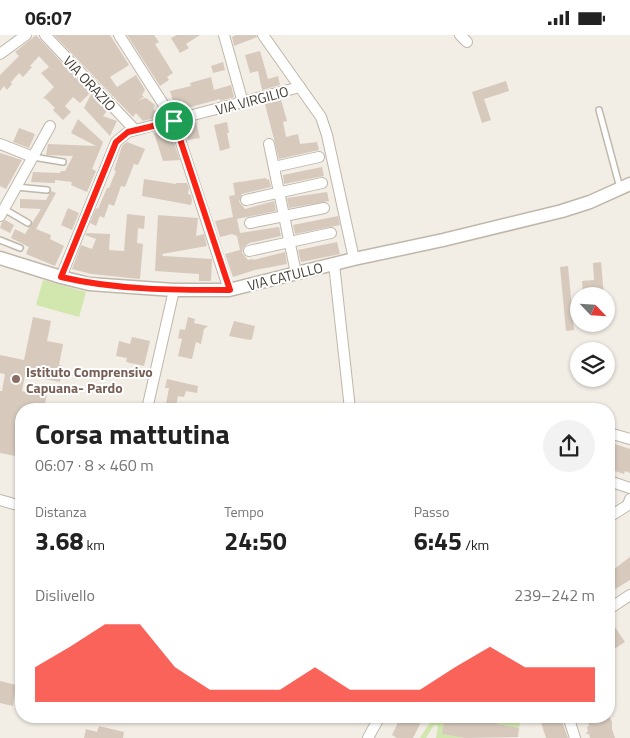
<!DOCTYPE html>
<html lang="it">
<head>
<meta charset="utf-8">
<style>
	:root { --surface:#fff; --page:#f2f2f2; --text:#222; --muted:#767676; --accent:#f92215 }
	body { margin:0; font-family:"Titillium Web",sans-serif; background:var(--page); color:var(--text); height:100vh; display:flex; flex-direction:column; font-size:19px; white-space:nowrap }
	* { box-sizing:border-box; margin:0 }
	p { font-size:16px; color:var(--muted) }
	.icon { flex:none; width:28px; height:28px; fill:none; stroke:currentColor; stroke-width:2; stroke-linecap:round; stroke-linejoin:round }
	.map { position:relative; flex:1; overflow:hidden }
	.side { position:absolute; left:15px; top:368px; width:600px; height:320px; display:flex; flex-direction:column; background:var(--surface); border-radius:20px; box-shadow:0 1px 4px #0004 }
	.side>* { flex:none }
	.needle { width:32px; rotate:115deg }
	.buttons { position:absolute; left:570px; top:252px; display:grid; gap:10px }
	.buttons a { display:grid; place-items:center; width:45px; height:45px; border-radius:50%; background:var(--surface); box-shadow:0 1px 4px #0004; font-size:25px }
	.pin { position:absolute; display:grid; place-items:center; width:42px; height:42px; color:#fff; margin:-21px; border:2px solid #fff; border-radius:50%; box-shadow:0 1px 5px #0007 }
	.round { display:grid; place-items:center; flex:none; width:52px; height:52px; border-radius:26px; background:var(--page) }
	.summary { display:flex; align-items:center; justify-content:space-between; height:85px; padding:0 20px }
	h1 { font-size:28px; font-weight:700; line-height:38px }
	.figures { display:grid; grid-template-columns:repeat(3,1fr); gap:8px; height:85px; padding:5px 20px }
	.figures div { display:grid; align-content:center }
	.figures b { font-size:25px; font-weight:700 }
	.figures small { font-size:14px; font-weight:400 }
	.figures p { font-size:14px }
	.chart { height:140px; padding:10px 20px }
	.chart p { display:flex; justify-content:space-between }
	.chart svg { width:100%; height:90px; margin-top:5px; fill:var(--accent); opacity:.7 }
	.status { display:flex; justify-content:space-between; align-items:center; height:35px; padding:0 25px; background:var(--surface); direction:ltr }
	.status svg { height:14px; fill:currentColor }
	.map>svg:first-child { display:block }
	.green { fill:#d2e7ad }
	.building { fill:#d7cabd }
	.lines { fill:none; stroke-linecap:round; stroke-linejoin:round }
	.service-casing { stroke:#c0b7aa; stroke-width:8 }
	.minor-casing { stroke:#c0b7aa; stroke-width:12 }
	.tertiary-casing { stroke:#c0b7aa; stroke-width:15 }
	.service { stroke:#fff; stroke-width:5 }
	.minor { stroke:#fff; stroke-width:10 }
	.tertiary { stroke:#fff; stroke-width:12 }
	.route-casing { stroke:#fff; stroke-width:10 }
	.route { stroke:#f92215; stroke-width:6 }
	.education-dot { fill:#8d6e63; stroke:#fff; stroke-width:2 }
	.labels { text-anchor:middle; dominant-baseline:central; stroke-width:4; stroke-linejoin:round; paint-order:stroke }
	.street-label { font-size:14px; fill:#443d34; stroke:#fff }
	.education-label { font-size:14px; font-weight:bold; fill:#785e54; stroke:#fff; text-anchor:start }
</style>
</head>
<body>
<div class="status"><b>06:07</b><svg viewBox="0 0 49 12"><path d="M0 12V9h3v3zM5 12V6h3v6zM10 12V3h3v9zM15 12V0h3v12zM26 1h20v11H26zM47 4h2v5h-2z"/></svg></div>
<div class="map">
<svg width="630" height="703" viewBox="0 0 630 703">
	<rect width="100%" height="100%" fill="#f2ede5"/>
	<g class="green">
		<path d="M43,245L86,257L79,282L36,270Z"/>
		<path d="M434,681H445L443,699L465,703H436L438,691L434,690L426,703H420Z"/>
		<path d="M499,681H518L520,689L519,693L497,689Z"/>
	</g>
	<g class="building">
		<path d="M36,0L90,58L80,68L73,62L65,71L71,77L63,85L53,75L55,73L46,64L43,63L54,52L41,38L49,32L39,21L30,31L32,32L23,42L19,38L11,47L12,49L7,55L4,51L0,56V40L19,21L15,17Z"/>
		<path d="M54,0H110L129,30L110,42L117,52L136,40L145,55L142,60L144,62L138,65L146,63L155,70L153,74L158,78L154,83L143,86L136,78L133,82Z"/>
		<path d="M127,0H154L159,7L155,9L173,38L167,42L169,45L160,51Z"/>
		<path d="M177,0H200L186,9L189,13L180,18L171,3Z"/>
		<path d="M236,0H256L257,2L234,11L232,2Z"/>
		<path d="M260,16L268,44L278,41L280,50L262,55L258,36L250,38L245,20Z"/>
		<path d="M223,27L225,35L213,38L211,31Z"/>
		<path d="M211,42L214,55L231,50L234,62L220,66V64L176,76L170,56L191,51L190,48Z"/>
		<path d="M506,46L509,56L484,64L491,85L482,88L472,57Z"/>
		<path d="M91,59L107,76L103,81L117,86L110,101L84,73Z"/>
		<path d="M281,65L287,86L283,87L286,102L298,99L300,109L317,107L319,115L279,124L265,69Z"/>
		<path d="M78,84L103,107L92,134L96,136L87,157L71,150L72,147L55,145V148L31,147L33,137L60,138L61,136H65L73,121L46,120L48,109L96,111L71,98Z"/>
		<path d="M196,87L200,103L188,105L183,90Z"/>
		<path d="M227,87L229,98H227L230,113L220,116L214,90Z"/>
		<path d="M19,93L35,99L29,113L13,107Z"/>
		<path d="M169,94L180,125L163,126L154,98Z"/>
		<path d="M127,107L145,114L138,130L134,129L125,152L121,151L114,171L109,169L104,183L100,181L96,191L90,188L96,173L98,174L107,153H109L116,136L114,135L122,111Z"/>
		<path d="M0,118L22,125L6,154L0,151Z"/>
		<path d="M322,132L324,141L284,149L283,140Z"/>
		<path d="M266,143L267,145L269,144L271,152L242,159L239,167L245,174L274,166L276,176L237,184L240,198L279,192L281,201L249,208L243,213L242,218L248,225L253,224V225L285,217L287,229L255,235L233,242L225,219L240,215L237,201L232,199L220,202L215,186L233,182L229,161L235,160L233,148Z"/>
		<path d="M144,144L176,149V148H187L189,153L188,159L191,160L192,165L191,170L142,161Z"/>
		<path d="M51,156L56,158L36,194L51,200L50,204L64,211L55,231L26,219L29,212L11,203L15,194L25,199L41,174L20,173V164L46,165Z"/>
		<path d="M327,157L329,166L289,173L287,163Z"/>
		<path d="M68,173L79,178L72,195L61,190Z"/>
		<path d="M127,179L145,181L144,194L138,193L137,208L143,209L140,244L91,239L72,234L81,210L92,214L96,204L85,200L87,198L110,199L109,215L124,216Z"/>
		<path d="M158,180L198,183L196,201L204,199L207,211L162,219L163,221L212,224L211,246H199V239L155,236Z"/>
		<path d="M338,181L340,190L295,199L293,190Z"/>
		<path d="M5,185L14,190L10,198L0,193L2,187Z"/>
		<path d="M337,207L340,219L301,227L298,215Z"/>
		<path d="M601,227L604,261H583L582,246L594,245L593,228Z"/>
		<path d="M568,231L574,295L566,296L560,232Z"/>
		<path d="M33,282L51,286L47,306L63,309L59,330L63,331L60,347L25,340L22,356L37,360L38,357L47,359L44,374H21V422L0,418V356H2L5,339L0,338V320L24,325Z"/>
		<path d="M188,282L195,284L194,288L208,291L204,294L201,309L196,307L192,324L178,321L182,304L178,303L180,294L185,295Z"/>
		<path d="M234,286L255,291L252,304L250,305L229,301Z"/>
		<path d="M132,302L150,306L144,331L126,327L127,323L116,321L119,306L130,309Z"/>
		<path d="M167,344L198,351L197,358L186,356L184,362L178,361L176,371L166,369L169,353H165Z"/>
		<path d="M609,407L630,414V438L625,436L624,439L609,434Z"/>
		<path d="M630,522V545L609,558V538Z"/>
		<path d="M615,592L625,607L609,617V596Z"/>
		<path d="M0,646L16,650L13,671L0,668Z"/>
		<path d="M401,681H424L413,703H397L392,700Z"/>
		<path d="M445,681H499L497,689L519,693L518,702L465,703L442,699Z"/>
		<path d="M539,681H560L568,703H546Z"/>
		<path d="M586,681H609L612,687V694L615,703H590L589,699H586L588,696L587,692L589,691Z"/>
		<path d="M99,691L124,697L123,703H84L86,694L97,697Z"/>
	</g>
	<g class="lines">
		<defs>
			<g id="service">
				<path d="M599,75L620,153"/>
				<path d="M33,122L63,127"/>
				<path d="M16,152L47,155"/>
				<path d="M4,174L28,188"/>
				<path d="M0,205L20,213"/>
				<path d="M609,628L610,630"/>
			</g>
			<g id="minor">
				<path d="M45,0L135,95"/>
				<path d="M119,0L174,86L229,255"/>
				<path d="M224,0L243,68"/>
				<path d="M263,0L321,82L327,100L354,224"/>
				<path d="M460,0L467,7"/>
				<path d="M0,19L26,0"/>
				<path d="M0,109L33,122"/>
				<path d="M269,109L296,238"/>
				<path d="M274,132L319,122"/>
				<path d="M246,165L322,148"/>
				<path d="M0,181L50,91"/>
				<path d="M250,188L324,173"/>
				<path d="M249,216L331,198"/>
				<path d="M334,229L350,374"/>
				<path d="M61,242L116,107L128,97L300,52"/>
				<path d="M147,374L174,255"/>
				<path d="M609,398L630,404"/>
				<path d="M609,446L630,453"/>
				<path d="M0,465L21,471"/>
				<path d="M609,482L628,470L630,464"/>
				<path d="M609,574L630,560"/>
				<path d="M568,681L575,703"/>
				<path d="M368,703L380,681"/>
			</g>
			<path id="tertiary" d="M0,223L61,242L89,249L174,255H229L354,224L443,205L562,176L590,167L630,149"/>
		</defs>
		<use href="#service" class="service-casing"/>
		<use href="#minor" class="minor-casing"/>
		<use href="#tertiary" class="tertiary-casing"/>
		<use href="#service" class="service"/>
		<use href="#minor" class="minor"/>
		<use href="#tertiary" class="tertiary"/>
	</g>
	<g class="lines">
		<defs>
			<path id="route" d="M174,86L230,255C173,255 116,255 61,242L116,107L128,97Z"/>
		</defs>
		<use href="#route" class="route-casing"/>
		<use href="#route" class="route"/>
	</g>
	<circle class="education-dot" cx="16" cy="344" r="5"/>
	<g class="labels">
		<g class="street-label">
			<text transform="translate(90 48) rotate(47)">VIA ORAZIO</text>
			<text transform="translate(252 65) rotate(-15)">VIA VIRGILIO</text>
			<text transform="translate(285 241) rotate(-14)">VIA CATULLO</text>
		</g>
		<g class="education-label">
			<text x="26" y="336">Istituto Comprensivo<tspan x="26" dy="16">Capuana- Pardo</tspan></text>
		</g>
	</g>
</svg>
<div class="buttons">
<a><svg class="needle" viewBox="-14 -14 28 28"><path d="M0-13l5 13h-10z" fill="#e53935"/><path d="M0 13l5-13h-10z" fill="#767676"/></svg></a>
<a><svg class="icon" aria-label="layers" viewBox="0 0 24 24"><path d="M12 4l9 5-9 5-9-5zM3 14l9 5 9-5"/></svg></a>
</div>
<div class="pin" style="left:174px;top:86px;background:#1e9e55"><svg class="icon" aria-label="arrive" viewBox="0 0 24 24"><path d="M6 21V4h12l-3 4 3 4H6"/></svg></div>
<section class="side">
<div class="summary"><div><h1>Corsa mattutina</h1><p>06:07 · 8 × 460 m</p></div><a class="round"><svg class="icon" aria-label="share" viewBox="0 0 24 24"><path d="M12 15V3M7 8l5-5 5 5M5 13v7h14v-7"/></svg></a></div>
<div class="figures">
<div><p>Distanza</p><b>3.68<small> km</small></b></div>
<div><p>Tempo</p><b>24:50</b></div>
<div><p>Passo</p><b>6:45<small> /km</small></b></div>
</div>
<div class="chart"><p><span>Dislivello</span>239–242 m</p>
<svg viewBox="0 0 160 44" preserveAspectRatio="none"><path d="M0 44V27L10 17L20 6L30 6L40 27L50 38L60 38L70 38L80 27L90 38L100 38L110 38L120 27L130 17L140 27L150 27L160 27V44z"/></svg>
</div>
</section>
</div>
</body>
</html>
